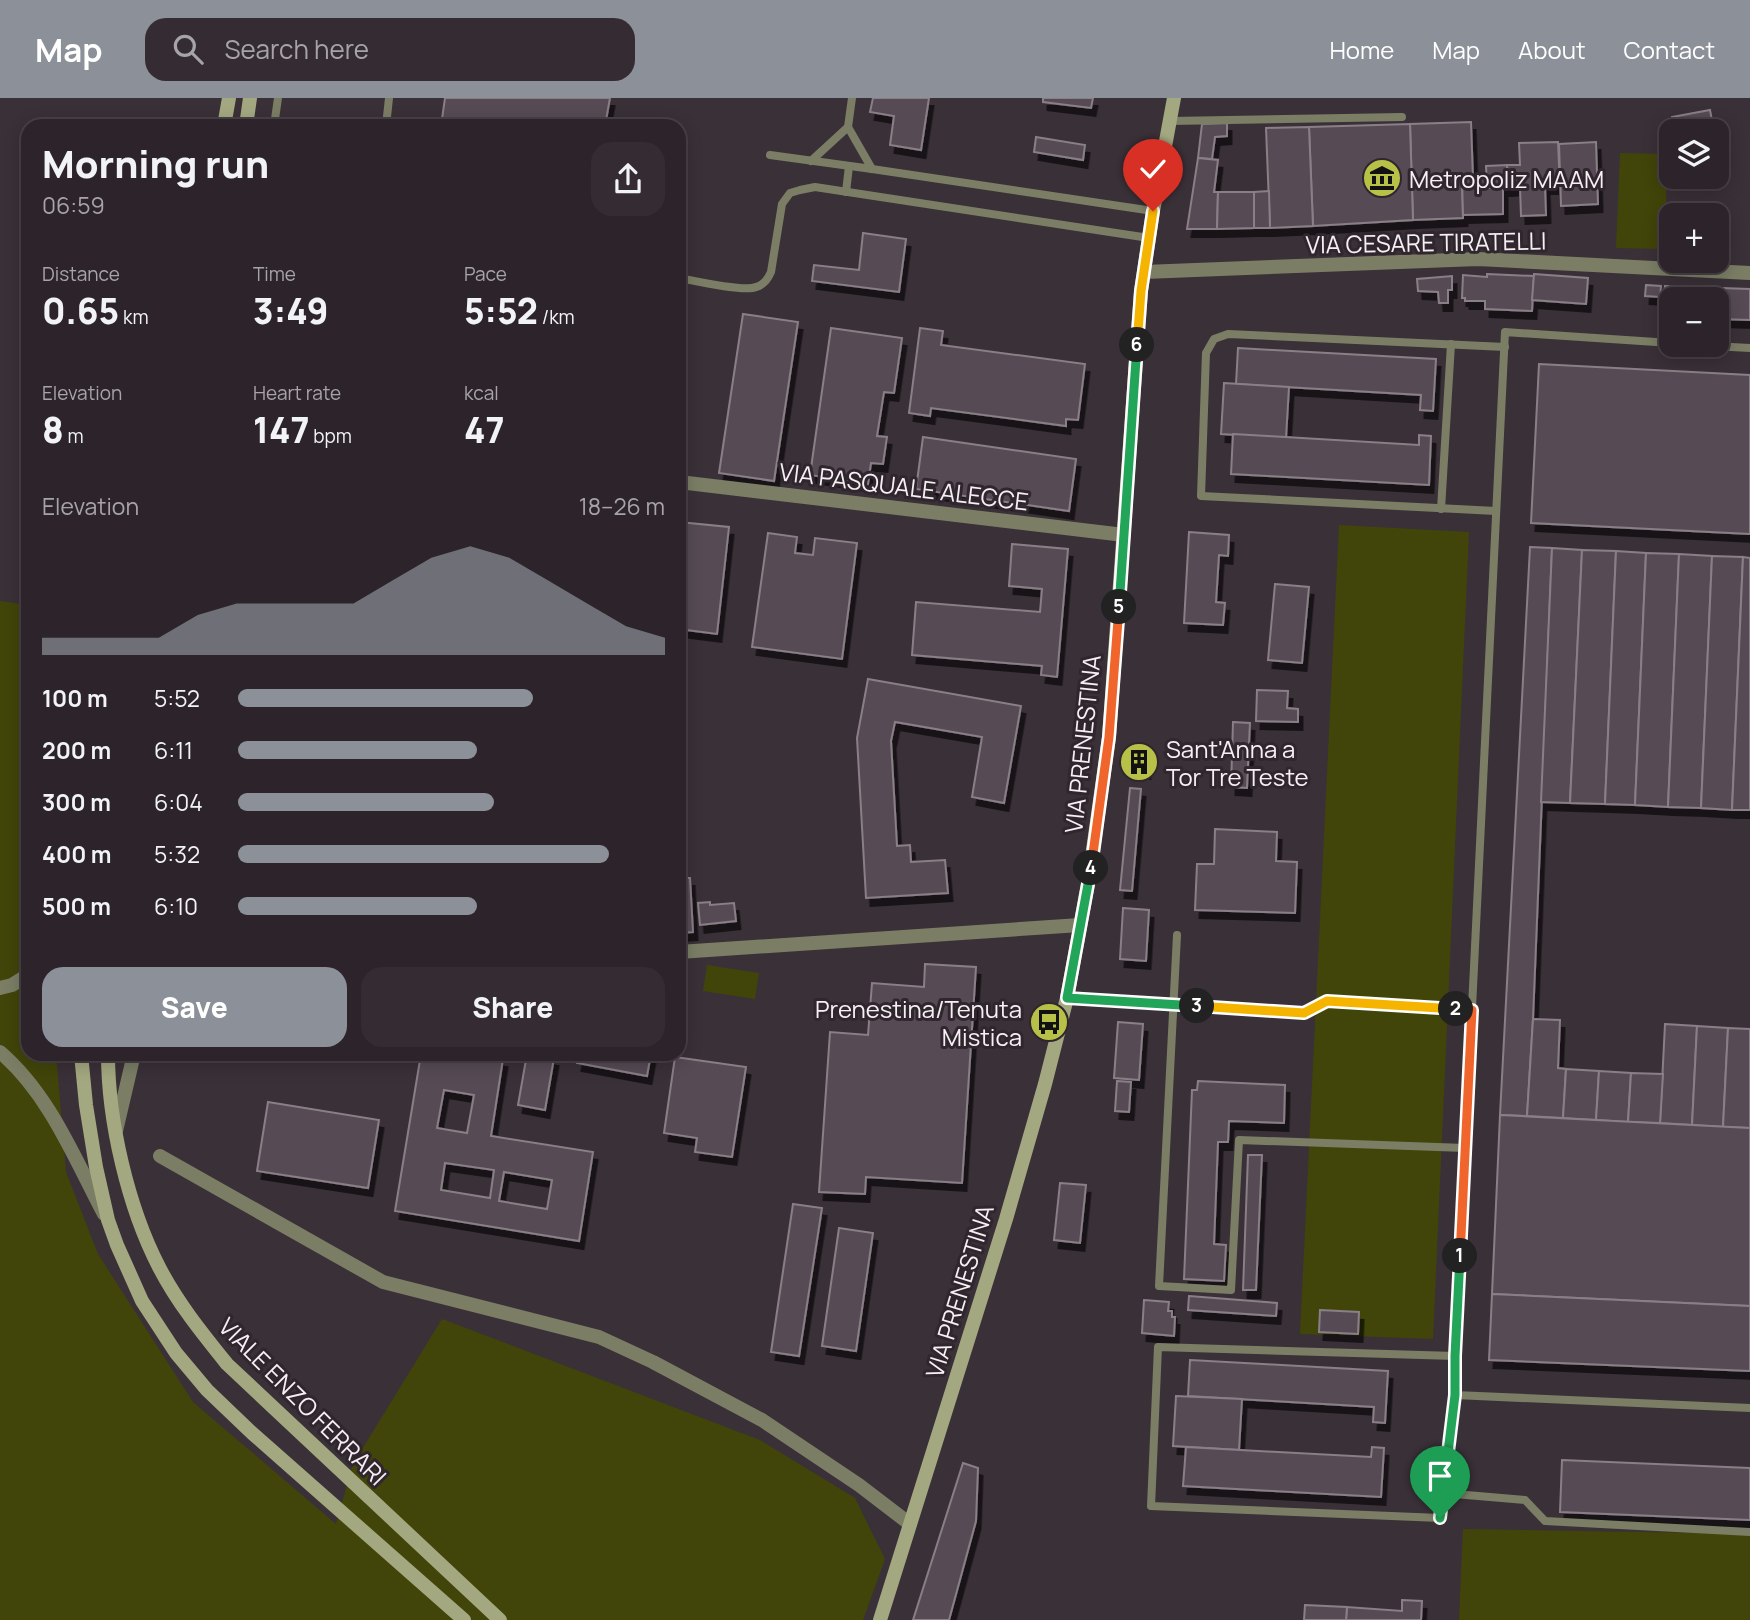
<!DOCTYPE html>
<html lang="en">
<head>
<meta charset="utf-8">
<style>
	:root { --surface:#2c242a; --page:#342c32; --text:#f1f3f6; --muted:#a6a4a8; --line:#484147; --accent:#8c9099 }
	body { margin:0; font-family:Manrope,sans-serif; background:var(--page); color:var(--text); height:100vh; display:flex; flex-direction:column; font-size:26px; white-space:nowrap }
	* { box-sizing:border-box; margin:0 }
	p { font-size:23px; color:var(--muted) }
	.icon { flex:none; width:38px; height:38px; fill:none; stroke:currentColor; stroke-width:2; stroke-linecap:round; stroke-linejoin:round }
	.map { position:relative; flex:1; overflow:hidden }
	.drawer { position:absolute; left:21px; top:21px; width:665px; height:942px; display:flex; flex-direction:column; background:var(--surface); border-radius:21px; box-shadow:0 4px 18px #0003,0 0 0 2px var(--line) }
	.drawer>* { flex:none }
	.fabs { position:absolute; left:1659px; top:21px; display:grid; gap:14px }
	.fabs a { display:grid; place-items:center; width:70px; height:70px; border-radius:14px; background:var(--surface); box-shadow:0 4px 18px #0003,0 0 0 2px var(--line); font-size:35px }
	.pin { position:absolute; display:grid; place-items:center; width:60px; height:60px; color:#fff; margin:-72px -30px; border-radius:50% 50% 50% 0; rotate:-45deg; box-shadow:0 0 7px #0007 }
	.pin .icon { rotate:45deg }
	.km { position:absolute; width:35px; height:35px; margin:-18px; border-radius:50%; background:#222; color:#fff; font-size:19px; line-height:35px; text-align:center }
	.round { display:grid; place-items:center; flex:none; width:74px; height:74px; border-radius:21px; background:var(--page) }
	.head { display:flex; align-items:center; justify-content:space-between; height:119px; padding:0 21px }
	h1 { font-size:38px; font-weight:800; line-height:52px }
	.metrics { display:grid; grid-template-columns:repeat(3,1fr); gap:10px; height:119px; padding:7px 21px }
	.metrics div { display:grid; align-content:center }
	.metrics b { font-size:35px; font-weight:800 }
	.metrics small { font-size:19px; font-weight:400 }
	.metrics p { font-size:19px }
	.chart { height:196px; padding:14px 21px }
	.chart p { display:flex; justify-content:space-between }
	.chart svg { width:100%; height:126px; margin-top:7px; fill:var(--accent); opacity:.7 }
	.cta { display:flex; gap:14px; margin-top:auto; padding:14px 21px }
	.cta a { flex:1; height:80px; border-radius:21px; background:var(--accent); color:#fff; font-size:28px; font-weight:800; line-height:80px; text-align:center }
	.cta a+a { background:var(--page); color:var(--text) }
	ul { padding:0 21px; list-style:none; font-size:23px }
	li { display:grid; grid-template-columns:112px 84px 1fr; align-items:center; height:52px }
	li i { height:18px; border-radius:9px; background:var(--accent) }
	header { display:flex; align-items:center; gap:42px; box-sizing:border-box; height:98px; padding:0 35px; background:var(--accent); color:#fff }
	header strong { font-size:33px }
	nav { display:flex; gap:38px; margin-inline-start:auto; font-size:24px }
	.search { width:490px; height:63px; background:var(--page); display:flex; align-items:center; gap:18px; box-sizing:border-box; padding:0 24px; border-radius:21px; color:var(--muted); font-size:26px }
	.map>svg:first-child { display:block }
	.green { fill:#414509 }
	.building { fill:#564c54; stroke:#8a7e87; stroke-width:2; fill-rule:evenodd; filter:url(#shadow) }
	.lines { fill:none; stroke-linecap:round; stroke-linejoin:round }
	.lane { stroke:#7b7e65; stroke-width:8 }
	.street { stroke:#7b7e65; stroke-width:14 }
	.secondary { stroke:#a4a880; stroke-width:14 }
	.split-1-casing { stroke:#fff; stroke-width:14 }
	.split-2-casing { stroke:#fff; stroke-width:14 }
	.split-3-casing { stroke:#fff; stroke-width:14 }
	.split-4-casing { stroke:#fff; stroke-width:14 }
	.split-5-casing { stroke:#fff; stroke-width:14 }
	.split-6-casing { stroke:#fff; stroke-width:14 }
	.split-7-casing { stroke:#fff; stroke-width:14 }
	.split-1 { stroke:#22a559; stroke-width:9 }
	.split-2 { stroke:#f0652b; stroke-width:9 }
	.split-3 { stroke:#f5b400; stroke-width:9 }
	.split-4 { stroke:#22a559; stroke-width:9 }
	.split-5 { stroke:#f0652b; stroke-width:9 }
	.split-6 { stroke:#22a559; stroke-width:9 }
	.split-7 { stroke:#f5b400; stroke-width:9 }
	.labels { text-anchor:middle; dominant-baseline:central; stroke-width:6; stroke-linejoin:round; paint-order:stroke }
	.poi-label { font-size:24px; fill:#f6f0f4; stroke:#30262e; text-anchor:start }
	.street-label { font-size:24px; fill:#f6f0f4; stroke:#30262e }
</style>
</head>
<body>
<header>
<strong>Map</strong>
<div class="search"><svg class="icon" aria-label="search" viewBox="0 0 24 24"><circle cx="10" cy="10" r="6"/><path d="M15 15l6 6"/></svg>Search here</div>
<nav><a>Home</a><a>Map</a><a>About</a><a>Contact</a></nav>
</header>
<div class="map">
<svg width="1750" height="1522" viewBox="0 0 1750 1522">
	<defs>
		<filter id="shadow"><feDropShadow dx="4.5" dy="8" stdDeviation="0" flood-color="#0009"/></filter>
	</defs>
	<rect width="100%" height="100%" fill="#3a3038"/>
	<g class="green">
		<path d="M1620,55L1668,56L1664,151L1616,150Z"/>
		<path d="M1339,427L1469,434L1433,1241L1300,1236Z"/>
		<path d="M0,503L28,507V837L22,839L28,843V956H56L66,1074L98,1156L193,1304L336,1426L353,1366L442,1221L760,1342L855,1400L885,1461L863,1522H0Z"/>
		<path d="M707,867L759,875L755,901L703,893Z"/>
		<path d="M1463,1431L1750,1436V1522H1459Z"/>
	</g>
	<g class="building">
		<path d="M445,0H610L605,28H441Z"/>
		<path d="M873,0H929L921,52L890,47L894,18L870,14Z"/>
		<path d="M1043,0H1093L1091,10L1043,4Z"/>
		<path d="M1710,12L1714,33H1675L1672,19Z"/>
		<path d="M1471,24L1473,81H1462L1463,120L1413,122L1410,26Z"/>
		<path d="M1227,25V38L1215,39L1212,61L1198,60L1202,26Z"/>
		<path d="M1410,26L1413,122L1313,128L1309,29Z"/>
		<path d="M1309,29L1313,128L1270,130L1266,30Z"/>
		<path d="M1036,39L1085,47L1083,62L1034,54Z"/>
		<path d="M1558,44L1560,88H1545L1546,117L1521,118L1520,89L1508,90L1507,67H1520L1519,45Z"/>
		<path d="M1596,44L1598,106L1561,108L1559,46Z"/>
		<path d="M1198,60L1218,62L1214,94H1218L1217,131H1187Z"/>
		<path d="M1507,67L1508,90H1487L1486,68Z"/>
		<path d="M1462,81H1487V90H1503V116L1463,117Z"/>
		<path d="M1269,93L1270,130H1254V94Z"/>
		<path d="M1218,94H1254V130L1217,131Z"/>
		<path d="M863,135L906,141L899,194L812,183L814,167L859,172Z"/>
		<path d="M1487,176L1534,178L1532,213L1485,211V203H1465V200H1462L1463,177L1487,179Z"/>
		<path d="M1534,176L1588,180L1586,206L1532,202Z"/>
		<path d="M1452,178V192H1448V205H1439L1438,194L1418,193L1417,181Z"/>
		<path d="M1646,187L1661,188L1660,199L1645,198Z"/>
		<path d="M1665,188L1750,191V222L1718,221L1717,201H1671V213H1663Z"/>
		<path d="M743,216L798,224L774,383L719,375Z"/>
		<path d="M831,230L902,240L894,295L884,294L877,338L887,339L883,366L871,365L868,386L810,377Z"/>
		<path d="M920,230L943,233L941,247L1085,266L1078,322L1066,321V328L931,310L930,318L909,315Z"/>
		<path d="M1238,250L1436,261L1433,313L1420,312L1421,297L1236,286Z"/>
		<path d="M1539,266L1750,277V436L1531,425Z"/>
		<path d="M1224,285L1289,289L1286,340L1221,336Z"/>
		<path d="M1233,336L1419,347V337L1431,338L1429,387L1231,376Z"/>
		<path d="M923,339L1076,361L1069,413L916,391Z"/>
		<path d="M679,424L729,429L717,536L679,531Z"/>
		<path d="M1189,434L1229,437L1228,458L1219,457L1216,504L1225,505L1223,527L1184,525Z"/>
		<path d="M768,435L797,439L795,455L813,457L815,440L857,445L842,561L752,549Z"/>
		<path d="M1012,446L1068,451L1057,579L1041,577L1042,568L912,557L916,504L1040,514L1042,491L1009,488Z"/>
		<path d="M1530,449L1552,450L1533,921L1527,1018L1500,1017Z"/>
		<path d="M1552,450L1582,452L1570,705L1541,704Z"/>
		<path d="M1582,452L1616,453L1605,706L1570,705Z"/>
		<path d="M1616,453L1646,455L1635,707L1605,706Z"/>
		<path d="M1646,455L1679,456L1668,709L1635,707Z"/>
		<path d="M1679,456L1712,458L1701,710L1668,709Z"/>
		<path d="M1712,458L1743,459L1732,712L1701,710Z"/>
		<path d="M1743,459L1750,460V712H1732Z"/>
		<path d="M1275,486L1309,489L1302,565L1268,562Z"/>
		<path d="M868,581L1021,608L1004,705L972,699L982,639L895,624L891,643L897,748L910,747L911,764L945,762L948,795L866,800L857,640Z"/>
		<path d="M1257,592L1288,593L1287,610L1298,611V624L1256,623Z"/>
		<path d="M1233,624L1250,625L1247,690L1231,689Z"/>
		<path d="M1131,655L1147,657L1146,673L1130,671Z"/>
		<path d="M1130,690L1141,691L1132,793L1120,792Z"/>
		<path d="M1215,731L1277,734L1276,763L1297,764L1295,815L1195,812L1197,766H1214Z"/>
		<path d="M679,780H690L693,834L679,835Z"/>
		<path d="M710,804V807L734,805L736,823L700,827L698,805Z"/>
		<path d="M1123,810L1149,812L1146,863L1120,861Z"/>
		<path d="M925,866L976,869L962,1085L866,1079L865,1096L819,1094L830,934L868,937L872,885L924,889Z"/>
		<path d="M1533,921L1560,922L1558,970L1566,971L1563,1020L1527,1018Z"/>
		<path d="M1118,924L1143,926L1139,982L1114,980Z"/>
		<path d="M1665,926L1697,928L1692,1027L1660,1025Z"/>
		<path d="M1697,928L1728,930L1723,1029L1692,1027Z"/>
		<path d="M1728,930L1750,931V1030L1723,1029Z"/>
		<path d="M421,956H467L503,961L491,1038L593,1054L579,1143L395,1113ZM444,992L474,997L467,1035L437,1030ZM445,1065L494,1072L490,1100L441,1092ZM504,1074L552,1082L547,1111L499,1103Z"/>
		<path d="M527,956L554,960L545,1012L518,1007Z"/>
		<path d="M579,956H651L647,978L577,965Z"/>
		<path d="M675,959L746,969L732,1059L695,1054L697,1040L664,1035Z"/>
		<path d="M1566,971L1599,973L1596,1022L1563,1020Z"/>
		<path d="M1599,973L1631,975L1628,1024L1596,1022Z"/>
		<path d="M1631,975L1663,976L1660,1025L1628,1024Z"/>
		<path d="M1117,983L1131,984L1129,1014L1115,1013Z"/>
		<path d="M1198,983L1285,987L1284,1025L1229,1023L1228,1044H1218L1214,1146L1226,1147L1224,1183L1184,1181L1192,992H1197Z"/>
		<path d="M268,1004L379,1022L368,1090L257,1073Z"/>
		<path d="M1500,1017L1750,1030V1208L1492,1196Z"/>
		<path d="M1248,1057H1262L1256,1192H1243Z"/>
		<path d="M1060,1085L1086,1087L1080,1145L1054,1142Z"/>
		<path d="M793,1106L822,1110L799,1258L771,1254Z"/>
		<path d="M839,1130L873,1135L856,1253L822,1248Z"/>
		<path d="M1492,1196L1750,1208V1273L1489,1262Z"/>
		<path d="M1189,1198L1277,1205L1276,1218L1188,1212Z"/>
		<path d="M1144,1202L1169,1204L1168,1213H1172V1219H1175L1174,1238L1142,1235Z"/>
		<path d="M1320,1212L1359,1214L1358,1236L1319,1234Z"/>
		<path d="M1190,1262L1388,1273L1385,1325L1373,1324L1374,1309L1188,1298Z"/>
		<path d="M1176,1298L1242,1301L1239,1352L1173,1348Z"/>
		<path d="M1186,1349L1371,1359L1372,1349L1384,1350L1381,1399L1183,1388Z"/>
		<path d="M1562,1362L1750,1370V1422L1560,1414Z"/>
		<path d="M963,1365L978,1370L976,1423L949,1522H913Z"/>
		<path d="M1402,1502L1422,1503L1421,1522H1346L1347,1509L1402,1513Z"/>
		<path d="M1305,1507L1347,1509L1346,1522H1304Z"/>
	</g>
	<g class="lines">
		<g class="lane">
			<path d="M852,0L848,29L872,71"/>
			<path d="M1170,23L1402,19"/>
			<path d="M274,28L278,0"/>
			<path d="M386,28L389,0"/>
			<path d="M770,57L872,71L1153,113"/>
			<path d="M811,63L848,29"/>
			<path d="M846,94L849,68"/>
			<path d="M679,180C695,183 744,194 756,189C764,187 768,181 771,174L782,106L790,95L800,92L815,89L1149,140"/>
			<path d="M1694,247L1750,250"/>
			<path d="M1441,411L1451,246"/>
			<path d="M1496,413L1201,398L1206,255L1214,241L1228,236L1505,249"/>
			<path d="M1177,837L1159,1188L1231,1192L1239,1042L1465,1050"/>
			<path d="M1067,900L1304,915L1327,903L1472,912"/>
			<path d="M1158,1249L1455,1258V1297L1440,1420L1151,1408Z"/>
			<path d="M1455,1258L1505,234L1671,245"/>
			<path d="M1455,1297L1750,1310"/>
			<path d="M1443,1395L1525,1402L1545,1423L1750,1434"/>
		</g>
		<g class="street">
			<path d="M1144,174L1478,161L1750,175"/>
			<path d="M679,384L1124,437"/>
			<path d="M679,854L1080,827"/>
			<path d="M0,890L12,887L28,877"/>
			<path d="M0,954C49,996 74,1059 104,1116"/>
			<path d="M116,1033L134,956"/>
			<path d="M160,1058L383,1184L599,1239L653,1264L762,1322L859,1387L910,1426"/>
		</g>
		<g class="secondary">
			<path d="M224,28L229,0"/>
			<path d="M246,28L250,0"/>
			<path d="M81,956L86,1007L96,1069L108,1122L117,1147L142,1203L176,1255L207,1292L252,1335L464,1522"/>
			<path d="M108,956C108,1023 128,1109 159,1169C177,1204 202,1235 227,1266L500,1522"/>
			<path d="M880,1522L1006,1121L1045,986L1067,900L1089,780L1109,639L1141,193L1153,113L1174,0"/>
		</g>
	</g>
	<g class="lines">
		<defs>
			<path id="split-1" d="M1440,1420L1455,1297V1258L1460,1158"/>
			<path id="split-2" d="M1456,911L1472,912L1460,1158"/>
			<path id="split-3" d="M1197,908L1304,915L1327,903L1456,911"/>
			<path id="split-4" d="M1091,770L1067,900L1197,908"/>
			<path id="split-5" d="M1091,770L1109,639L1119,509"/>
			<path id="split-6" d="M1119,509L1137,247"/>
			<path id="split-7" d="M1137,247L1141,193L1153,113"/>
		</defs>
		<use href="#split-1" class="split-1-casing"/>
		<use href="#split-2" class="split-2-casing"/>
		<use href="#split-3" class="split-3-casing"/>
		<use href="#split-4" class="split-4-casing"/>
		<use href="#split-5" class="split-5-casing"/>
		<use href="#split-6" class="split-6-casing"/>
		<use href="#split-7" class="split-7-casing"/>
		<use href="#split-1" class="split-1"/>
		<use href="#split-2" class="split-2"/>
		<use href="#split-3" class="split-3"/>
		<use href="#split-4" class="split-4"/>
		<use href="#split-5" class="split-5"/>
		<use href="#split-6" class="split-6"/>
		<use href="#split-7" class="split-7"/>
	</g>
	<defs>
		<symbol id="museum-disc" viewBox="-11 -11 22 22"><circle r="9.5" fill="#b8c147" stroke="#30262e"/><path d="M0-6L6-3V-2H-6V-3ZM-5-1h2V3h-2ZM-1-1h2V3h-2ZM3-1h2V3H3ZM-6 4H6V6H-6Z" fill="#111"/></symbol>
		<symbol id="building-disc" viewBox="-11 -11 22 22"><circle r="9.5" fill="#b8c147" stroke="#30262e"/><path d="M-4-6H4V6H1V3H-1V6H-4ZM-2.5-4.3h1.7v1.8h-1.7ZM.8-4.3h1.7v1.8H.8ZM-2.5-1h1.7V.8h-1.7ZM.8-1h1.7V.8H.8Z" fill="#111"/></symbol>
		<symbol id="bus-disc" viewBox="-11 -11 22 22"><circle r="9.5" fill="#b8c147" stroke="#30262e"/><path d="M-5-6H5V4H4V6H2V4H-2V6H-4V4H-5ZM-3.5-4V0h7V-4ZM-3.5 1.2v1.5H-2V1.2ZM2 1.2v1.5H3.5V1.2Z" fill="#111"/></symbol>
	</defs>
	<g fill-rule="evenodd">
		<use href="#museum-disc" x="1360" y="58" width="44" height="44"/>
		<use href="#building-disc" x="1117" y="642" width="44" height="44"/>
		<use href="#bus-disc" x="1027" y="902" width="44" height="44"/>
	</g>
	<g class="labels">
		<g class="poi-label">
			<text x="1409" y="80">Metropoliz MAAM</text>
			<text x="1166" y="650">Sant'Anna a<tspan x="1166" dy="28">Tor Tre Teste</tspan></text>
			<text x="1022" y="910" text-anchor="end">Prenestina/Tenuta<tspan x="1022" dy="28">Mistica</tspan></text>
		</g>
		<g class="street-label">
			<text transform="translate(1426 144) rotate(-1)">VIA CESARE TIRATELLI</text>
			<text transform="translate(904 388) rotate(7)">VIA PASQUALE ALECCE</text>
			<text transform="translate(1082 646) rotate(-84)">VIA PRENESTINA</text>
			<text transform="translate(959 1193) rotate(-73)">VIA PRENESTINA</text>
			<text transform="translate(303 1303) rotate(45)">VIALE ENZO FERRARI</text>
		</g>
	</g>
</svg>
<div class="fabs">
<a><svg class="icon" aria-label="layers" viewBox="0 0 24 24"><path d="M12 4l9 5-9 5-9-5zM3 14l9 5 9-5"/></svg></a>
<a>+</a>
<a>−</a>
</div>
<div class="pin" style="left:1440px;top:1420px;background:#1e9e55"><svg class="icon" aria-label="arrive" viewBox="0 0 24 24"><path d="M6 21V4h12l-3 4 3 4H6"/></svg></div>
<div class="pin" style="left:1153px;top:113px;background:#d93025"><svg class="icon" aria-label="check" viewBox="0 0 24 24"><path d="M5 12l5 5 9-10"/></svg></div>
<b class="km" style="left:1460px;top:1158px">1</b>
<b class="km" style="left:1456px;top:911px">2</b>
<b class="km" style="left:1197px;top:908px">3</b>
<b class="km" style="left:1091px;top:770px">4</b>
<b class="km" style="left:1119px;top:509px">5</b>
<b class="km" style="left:1137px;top:247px">6</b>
<section class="drawer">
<div class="head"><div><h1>Morning run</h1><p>06:59</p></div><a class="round"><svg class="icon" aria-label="share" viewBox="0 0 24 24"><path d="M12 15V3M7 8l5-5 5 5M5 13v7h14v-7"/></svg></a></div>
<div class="metrics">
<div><p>Distance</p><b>0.65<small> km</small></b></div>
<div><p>Time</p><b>3:49</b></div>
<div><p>Pace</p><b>5:52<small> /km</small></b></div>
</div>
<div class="metrics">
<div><p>Elevation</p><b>8<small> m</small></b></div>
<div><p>Heart rate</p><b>147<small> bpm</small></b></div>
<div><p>kcal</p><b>47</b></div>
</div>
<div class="chart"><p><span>Elevation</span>18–26 m</p>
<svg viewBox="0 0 160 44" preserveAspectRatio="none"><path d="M0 44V38L10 38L20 38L30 38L40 30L50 26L60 26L70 26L80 26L90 18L100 10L110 6L120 10L130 18L140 26L150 34L160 38V44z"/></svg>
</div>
<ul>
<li><b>100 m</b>5:52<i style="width:69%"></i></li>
<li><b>200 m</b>6:11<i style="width:56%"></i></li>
<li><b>300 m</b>6:04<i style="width:60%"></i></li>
<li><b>400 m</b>5:32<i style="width:87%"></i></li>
<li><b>500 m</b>6:10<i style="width:56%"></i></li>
</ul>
<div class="cta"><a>Save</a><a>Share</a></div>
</section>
</div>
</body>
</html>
